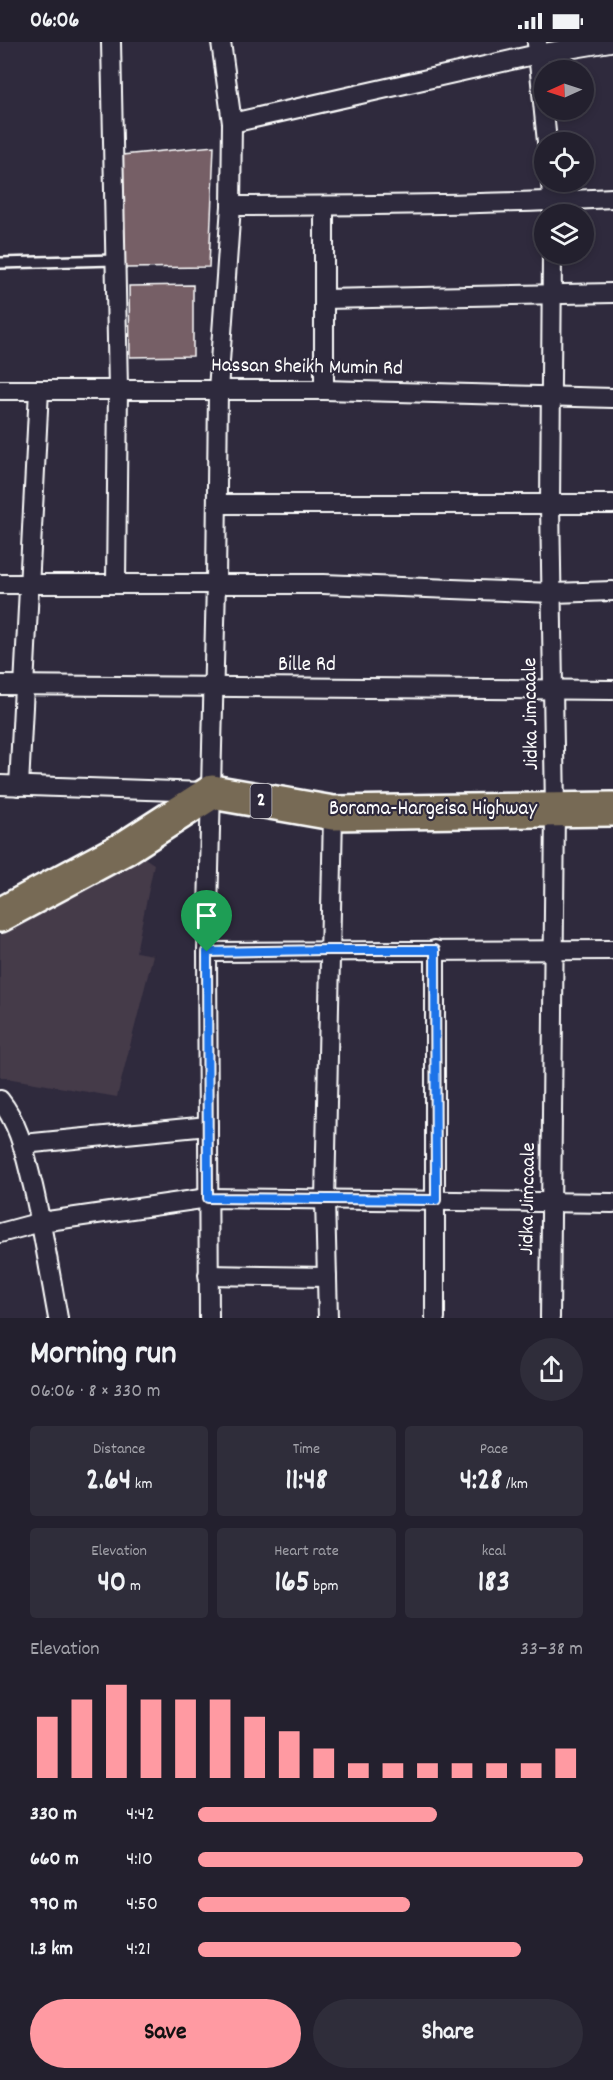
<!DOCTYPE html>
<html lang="en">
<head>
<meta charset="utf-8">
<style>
	:root { --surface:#23202e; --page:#2f2d3a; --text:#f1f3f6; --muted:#a3a3aa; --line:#403e4a; --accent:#ff9aa2 }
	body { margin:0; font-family:Dekko,sans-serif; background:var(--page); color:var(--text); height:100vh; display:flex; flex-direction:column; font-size:22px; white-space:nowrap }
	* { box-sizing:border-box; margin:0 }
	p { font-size:20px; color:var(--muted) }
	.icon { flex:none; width:33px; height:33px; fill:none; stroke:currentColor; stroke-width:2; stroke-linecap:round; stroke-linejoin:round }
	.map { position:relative; height:1276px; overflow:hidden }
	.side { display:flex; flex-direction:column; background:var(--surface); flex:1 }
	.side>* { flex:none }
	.needle { width:39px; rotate:267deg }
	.fabs { position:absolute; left:534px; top:18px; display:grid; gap:12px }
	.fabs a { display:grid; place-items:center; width:60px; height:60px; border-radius:50%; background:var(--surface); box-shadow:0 3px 9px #0003,0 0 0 2px var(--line); font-size:30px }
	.pin { position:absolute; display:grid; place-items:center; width:51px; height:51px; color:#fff; margin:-62px -26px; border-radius:50% 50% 50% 0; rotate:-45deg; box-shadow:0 0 6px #0007 }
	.pin .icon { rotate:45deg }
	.round { display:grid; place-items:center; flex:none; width:63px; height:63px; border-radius:32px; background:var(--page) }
	.head { display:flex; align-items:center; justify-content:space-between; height:102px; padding:0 30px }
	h1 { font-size:33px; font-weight:800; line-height:45px }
	.metrics { display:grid; grid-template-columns:repeat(3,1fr); gap:9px; height:102px; padding:6px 30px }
	.metrics div { display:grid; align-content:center; border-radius:6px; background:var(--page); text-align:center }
	.metrics b { font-size:30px; font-weight:800 }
	.metrics small { font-size:16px; font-weight:400 }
	.metrics p { font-size:16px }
	.chart { height:168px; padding:12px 30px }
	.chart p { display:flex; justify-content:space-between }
	.chart svg { width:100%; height:108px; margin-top:6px; stroke:var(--accent); stroke-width:6 }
	.action { display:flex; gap:12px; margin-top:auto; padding:12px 30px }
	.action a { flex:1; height:69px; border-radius:36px; background:var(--accent); color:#111; font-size:24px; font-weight:800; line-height:69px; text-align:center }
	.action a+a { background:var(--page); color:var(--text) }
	ul { padding:0 30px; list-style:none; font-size:20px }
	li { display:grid; grid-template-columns:96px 72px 1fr; align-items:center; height:45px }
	li i { height:15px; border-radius:8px; background:var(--accent) }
	.status { display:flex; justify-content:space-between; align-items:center; height:42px; padding:0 30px; background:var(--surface); direction:ltr }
	.status svg { height:16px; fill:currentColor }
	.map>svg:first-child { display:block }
	.built { fill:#443a49 }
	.building { fill:#765f66; stroke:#fff; stroke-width:1.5 }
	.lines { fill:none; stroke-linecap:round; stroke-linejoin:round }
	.lane-casing { stroke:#fff; stroke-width:14 }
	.street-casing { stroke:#fff; stroke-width:22 }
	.highway-casing { stroke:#fff; stroke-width:38 }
	.lane { stroke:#2f2a3d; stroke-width:9 }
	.street { stroke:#2f2a3d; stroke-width:18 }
	.highway { stroke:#776a54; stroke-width:33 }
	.route-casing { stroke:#fff; stroke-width:12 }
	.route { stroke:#1a73e8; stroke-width:8 }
	.labels { text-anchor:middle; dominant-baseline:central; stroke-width:4.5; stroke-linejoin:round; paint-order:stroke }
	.shield { fill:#2f2a3d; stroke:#c1bfc5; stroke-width:1.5 }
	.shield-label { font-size:20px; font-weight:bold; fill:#fff }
	.street-label { font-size:21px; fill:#fff; stroke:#2f2a3d }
</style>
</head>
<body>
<div class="status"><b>06:06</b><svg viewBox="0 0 49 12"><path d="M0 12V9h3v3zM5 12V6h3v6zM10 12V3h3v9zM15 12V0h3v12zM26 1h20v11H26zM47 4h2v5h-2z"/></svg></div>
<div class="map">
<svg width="613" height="1276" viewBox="0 0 613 1276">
	<rect width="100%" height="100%" fill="#2f2a3d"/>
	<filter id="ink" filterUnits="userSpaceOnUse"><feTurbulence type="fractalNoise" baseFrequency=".0167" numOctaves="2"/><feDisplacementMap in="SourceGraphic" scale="12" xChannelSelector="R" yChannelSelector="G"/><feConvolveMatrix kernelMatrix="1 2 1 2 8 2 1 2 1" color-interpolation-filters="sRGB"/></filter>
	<g filter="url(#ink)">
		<path class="built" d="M140,813L154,822L136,910L153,913L117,1055L0,1035V888Z"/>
		<g class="building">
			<path d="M214,104L209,225L125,226L122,113Z"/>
			<path d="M193,243V314L130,315L129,244Z"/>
		</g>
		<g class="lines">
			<defs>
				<path id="lane" d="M0,221L115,218"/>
				<g id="street">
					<path d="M111,0L118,347L116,541"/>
					<path d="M537,1L547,100"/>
					<path d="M232,81L538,12L610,0"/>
					<path d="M551,140L553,172"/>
					<path d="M231,164C359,164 486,163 613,156"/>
					<path d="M324,257L613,251"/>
					<path d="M0,348H324L613,356"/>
					<path d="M324,348V164"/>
					<path d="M217,462H613"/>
					<path d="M0,542H323L553,551L613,549"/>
					<path d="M0,643L613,648"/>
					<path d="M0,743L205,750"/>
					<path d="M19,744L39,348"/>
					<path d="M207,910L613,908"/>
					<path d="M0,1058C20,1083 25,1113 33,1144C43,1188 50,1232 58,1276"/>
					<path d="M23,1102L208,1084"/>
					<path d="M0,1191L41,1180L208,1156L613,1161"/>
					<path d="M208,1233L327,1235"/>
					<path d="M209,1276L207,910L216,541L218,348L231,164L232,81L221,0"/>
					<path d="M328,1276L325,1158L333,771"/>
					<path d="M435,1276V908"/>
					<path d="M550,1276L555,767L550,462L552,212"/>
				</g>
				<path id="highway" d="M0,873L125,806L212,750L333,771L613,767"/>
			</defs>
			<use href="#lane" class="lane-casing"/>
			<use href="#street" class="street-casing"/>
			<use href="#highway" class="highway-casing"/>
			<use href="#lane" class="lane"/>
			<use href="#street" class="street"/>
			<use href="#highway" class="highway"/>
		</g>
	</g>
	<g class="lines" filter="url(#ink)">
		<defs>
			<path id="route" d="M329,908H435L436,1158L208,1156L207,910Z"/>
		</defs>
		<use href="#route" class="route-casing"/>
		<use href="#route" class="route"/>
	</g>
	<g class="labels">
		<rect class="shield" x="250.5" y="742" width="21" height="34" rx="4.5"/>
		<g class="shield-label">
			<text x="261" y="759">2</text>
		</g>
		<g class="street-label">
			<text transform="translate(307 326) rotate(1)">Hassan Sheikh Mumin Rd</text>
			<text x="307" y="624">Bille Rd</text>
			<text transform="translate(532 672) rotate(-91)">Jidka Jimcaale</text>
			<text x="433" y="768">Borama-Hargeisa Highway</text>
			<text transform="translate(529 1157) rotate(-89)">Jidka Jimcaale</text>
		</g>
	</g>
</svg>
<div class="fabs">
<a><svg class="needle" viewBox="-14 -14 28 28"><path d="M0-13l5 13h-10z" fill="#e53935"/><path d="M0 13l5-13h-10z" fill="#a3a3aa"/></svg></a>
<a><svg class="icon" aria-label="locate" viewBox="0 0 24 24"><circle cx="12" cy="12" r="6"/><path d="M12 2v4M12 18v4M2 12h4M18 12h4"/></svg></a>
<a><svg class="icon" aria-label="layers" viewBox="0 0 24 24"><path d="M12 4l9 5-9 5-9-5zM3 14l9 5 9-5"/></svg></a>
</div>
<div class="pin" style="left:207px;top:910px;background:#1e9e55"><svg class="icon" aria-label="arrive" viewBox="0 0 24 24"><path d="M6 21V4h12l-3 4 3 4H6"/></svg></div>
</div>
<section class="side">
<div class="head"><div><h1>Morning run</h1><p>06:06 · 8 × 330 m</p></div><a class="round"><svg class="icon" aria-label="share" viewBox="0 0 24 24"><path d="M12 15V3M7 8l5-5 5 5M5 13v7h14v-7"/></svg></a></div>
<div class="metrics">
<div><p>Distance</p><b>2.64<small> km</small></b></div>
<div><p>Time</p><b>11:48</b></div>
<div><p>Pace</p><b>4:28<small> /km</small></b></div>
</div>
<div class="metrics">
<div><p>Elevation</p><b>40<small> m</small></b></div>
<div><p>Heart rate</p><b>165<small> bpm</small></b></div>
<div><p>kcal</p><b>183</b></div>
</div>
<div class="chart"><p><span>Elevation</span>33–38 m</p>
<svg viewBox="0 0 160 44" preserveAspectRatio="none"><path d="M5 44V19M15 44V12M25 44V6M35 44V12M45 44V12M55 44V12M65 44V19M75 44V25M85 44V32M95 44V38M105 44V38M115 44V38M125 44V38M135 44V38M145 44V38M155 44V32"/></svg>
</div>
<ul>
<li><b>330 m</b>4:42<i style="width:62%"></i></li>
<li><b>660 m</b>4:10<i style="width:100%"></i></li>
<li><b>990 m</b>4:50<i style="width:55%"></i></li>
<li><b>1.3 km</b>4:21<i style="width:84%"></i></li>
</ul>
<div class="action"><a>Save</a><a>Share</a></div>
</section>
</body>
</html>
